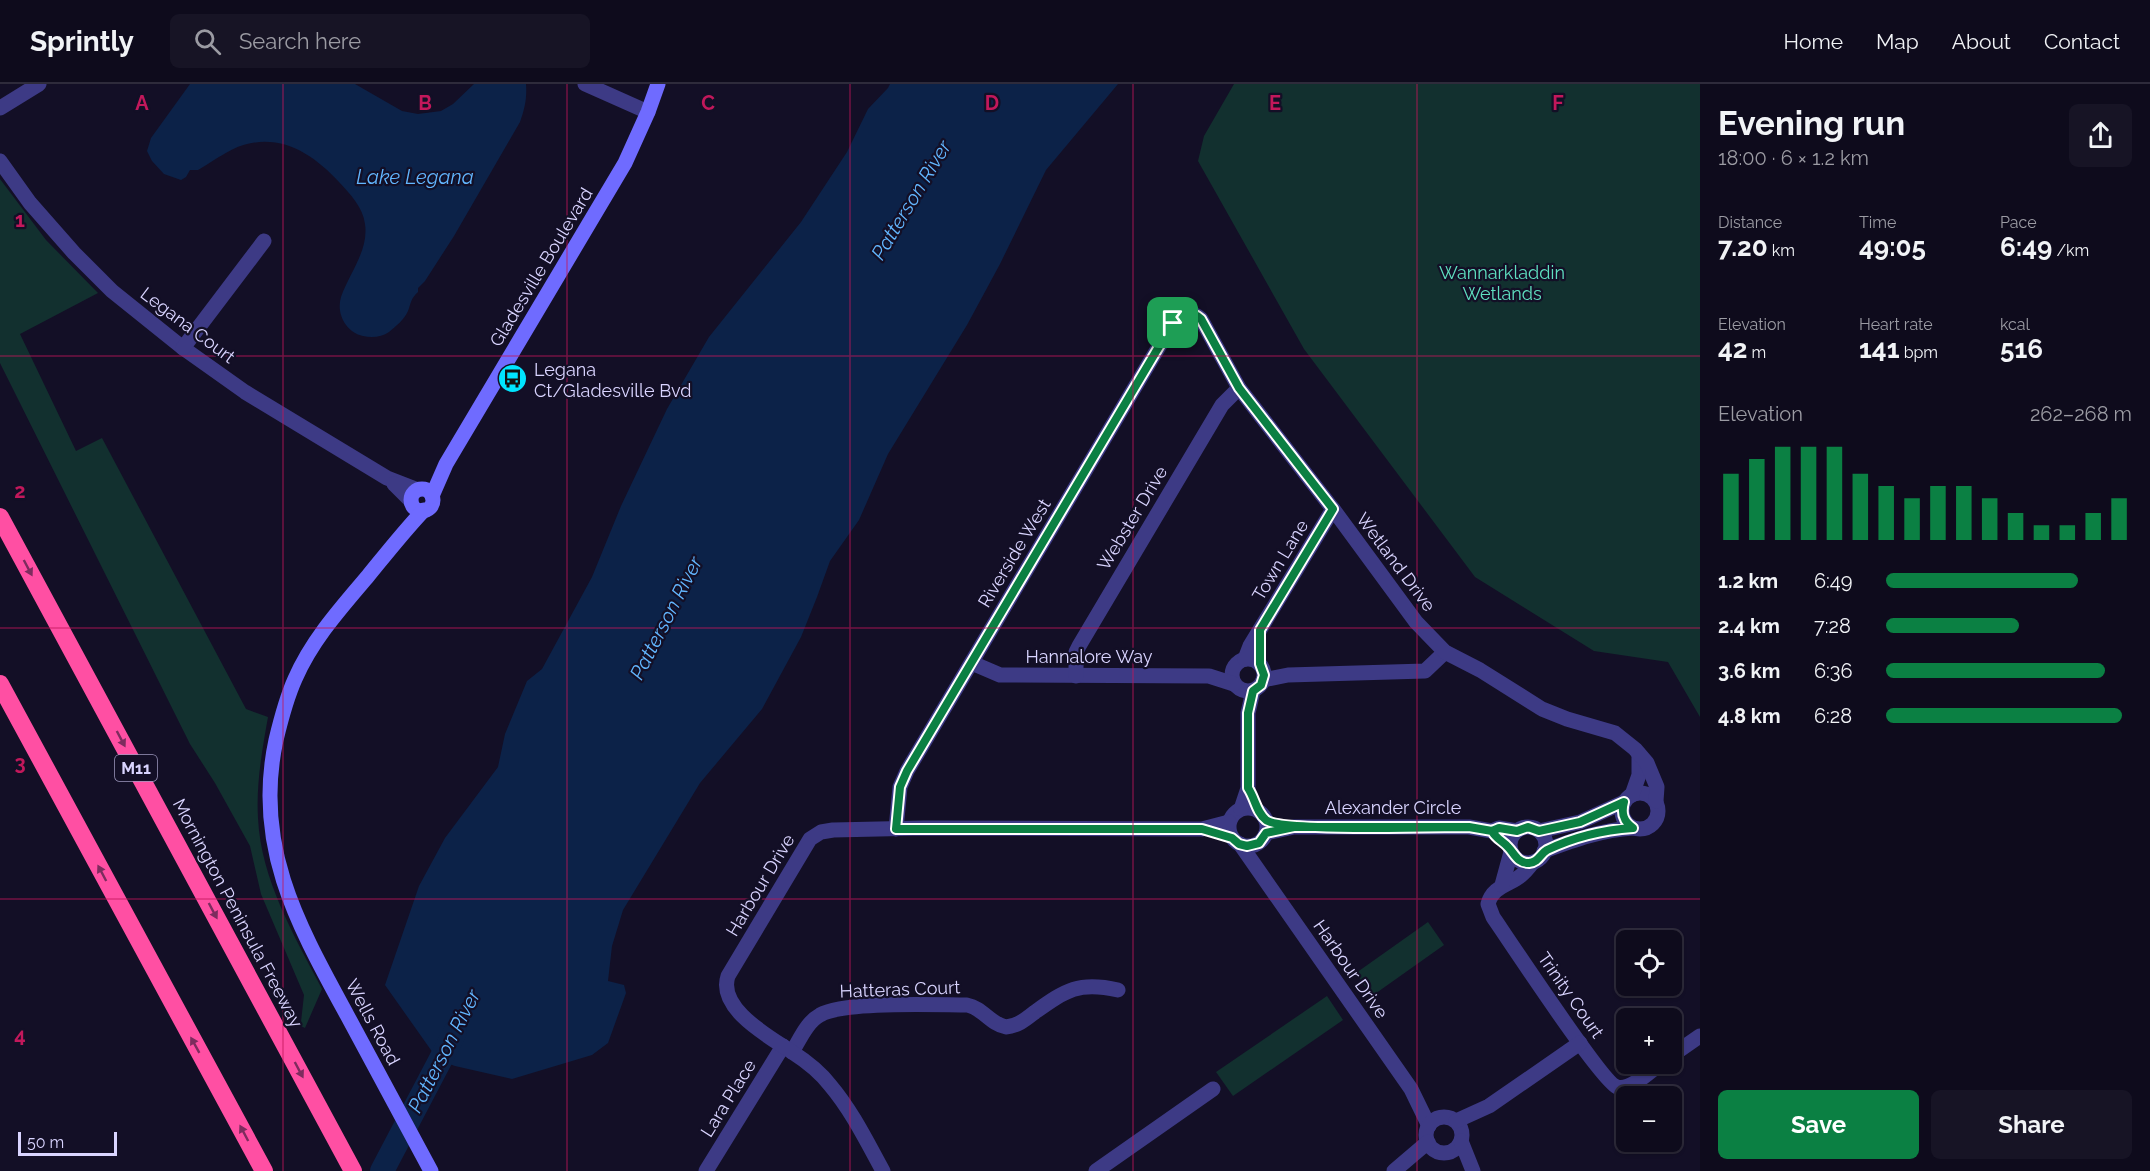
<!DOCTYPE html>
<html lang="en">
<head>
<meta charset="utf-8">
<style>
	:root { --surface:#0e0b1c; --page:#171425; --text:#f1f3f6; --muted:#9b9ba3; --line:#2e2b3b; --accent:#0b8043 }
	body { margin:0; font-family:Raleway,sans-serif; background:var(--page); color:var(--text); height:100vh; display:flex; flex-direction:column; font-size:22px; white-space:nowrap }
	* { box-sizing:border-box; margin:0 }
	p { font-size:20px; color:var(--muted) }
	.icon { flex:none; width:33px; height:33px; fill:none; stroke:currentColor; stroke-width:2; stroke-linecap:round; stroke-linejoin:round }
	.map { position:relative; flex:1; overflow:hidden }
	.drawer { display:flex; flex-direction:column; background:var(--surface); width:450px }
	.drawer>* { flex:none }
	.controls { position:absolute; left:1616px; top:846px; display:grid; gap:12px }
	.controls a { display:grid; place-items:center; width:66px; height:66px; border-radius:9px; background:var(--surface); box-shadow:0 2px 4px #0004,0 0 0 2px var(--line); font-size:30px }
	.scale { position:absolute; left:18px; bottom:15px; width:99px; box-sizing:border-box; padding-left:6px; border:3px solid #d9d4ff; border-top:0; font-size:16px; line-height:21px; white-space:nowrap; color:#d9d4ff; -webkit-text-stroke:4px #130f26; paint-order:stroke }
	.pin { position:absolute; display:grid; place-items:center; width:51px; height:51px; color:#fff; margin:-26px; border-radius:12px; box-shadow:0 3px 9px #0006 }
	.round { display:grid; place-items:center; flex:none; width:63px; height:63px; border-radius:9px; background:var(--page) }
	.summary { display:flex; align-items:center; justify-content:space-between; height:102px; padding:0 18px }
	h1 { font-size:33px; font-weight:700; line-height:45px }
	.stats { display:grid; grid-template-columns:repeat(3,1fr); gap:9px; height:102px; padding:6px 18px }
	.stats div { display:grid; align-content:center }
	.stats b { font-size:26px; font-weight:700 }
	.stats small { font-size:16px; font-weight:400 }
	.stats p { font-size:16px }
	.chart { height:168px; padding:12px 18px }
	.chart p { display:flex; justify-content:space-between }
	.chart svg { width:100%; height:108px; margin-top:6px; stroke:var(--accent); stroke-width:6 }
	.cta { display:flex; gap:12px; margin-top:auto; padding:12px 18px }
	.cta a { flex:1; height:69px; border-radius:9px; background:var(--accent); color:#fff; font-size:24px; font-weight:700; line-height:69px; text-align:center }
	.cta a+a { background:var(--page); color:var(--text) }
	ul { padding:0 18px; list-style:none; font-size:20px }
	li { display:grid; grid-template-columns:96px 72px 1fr; align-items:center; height:45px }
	li i { height:15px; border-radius:8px; background:var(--accent) }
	header { display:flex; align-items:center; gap:36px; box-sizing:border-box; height:84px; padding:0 30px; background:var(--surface); border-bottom:2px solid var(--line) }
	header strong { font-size:28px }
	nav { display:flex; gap:33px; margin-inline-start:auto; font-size:21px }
	.search { width:420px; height:54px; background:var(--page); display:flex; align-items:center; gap:15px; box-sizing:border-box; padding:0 21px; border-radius:9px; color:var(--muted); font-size:22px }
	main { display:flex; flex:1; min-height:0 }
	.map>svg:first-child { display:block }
	.green { fill:#12302f }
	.water { fill:#0c2248 }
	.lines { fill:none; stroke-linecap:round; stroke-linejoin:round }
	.river { stroke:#0c2248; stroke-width:24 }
	.minor { stroke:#3d3a85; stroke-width:15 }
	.secondary { stroke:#6f6bff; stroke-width:15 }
	.motorway { stroke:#ff4fa3; stroke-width:18 }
	.oneway { fill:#7d2c5e }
	.route-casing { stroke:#fff; stroke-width:12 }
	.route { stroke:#0b8043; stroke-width:8 }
	.grid { fill:none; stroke:#c2185b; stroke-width:1.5; stroke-opacity:0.55 }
	.labels { text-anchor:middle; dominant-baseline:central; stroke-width:4.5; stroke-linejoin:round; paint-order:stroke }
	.shield { fill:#130f26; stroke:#9e99be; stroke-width:1.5 }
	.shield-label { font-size:16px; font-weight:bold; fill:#d9d4ff }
	.street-label { font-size:18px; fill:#d9d4ff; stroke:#130f26 }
	.park-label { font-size:18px; fill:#5fe0c0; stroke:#130f26 }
	.poi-label { font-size:18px; fill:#d9d4ff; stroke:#130f26; text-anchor:start }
	.water-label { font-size:20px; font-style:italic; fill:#62b6ff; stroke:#130f26 }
	.grid-label { font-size:20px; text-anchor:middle; font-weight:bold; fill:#c2185b; stroke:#130f26; stroke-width:4.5; stroke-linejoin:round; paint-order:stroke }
</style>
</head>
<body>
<header>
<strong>Sprintly</strong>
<div class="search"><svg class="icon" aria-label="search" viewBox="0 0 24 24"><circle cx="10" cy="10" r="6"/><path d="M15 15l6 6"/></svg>Search here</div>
<nav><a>Home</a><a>Map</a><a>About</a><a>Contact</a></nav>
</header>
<main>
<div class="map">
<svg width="1700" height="1087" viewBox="0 0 1700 1087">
	<rect width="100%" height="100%" fill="#130f26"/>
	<g class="green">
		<path d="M1234,0H1700V633L1668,578L1594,567L1475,493L1304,265L1198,77L1204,52Z"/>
		<path d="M0,95L46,156L98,209L20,250L76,367L102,354L246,625L268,633C262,667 256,700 258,734C261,796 294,851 322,905L305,944L301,942V938L304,911L261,810L250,762L215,699L190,660L0,279Z"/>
		<path d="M1428,838L1444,861L1372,912L1356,889Z"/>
		<path d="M1327,912L1343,936L1233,1012L1216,988Z"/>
	</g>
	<g class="water">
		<path d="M190,0H355L402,27L418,30L441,27L453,20L474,0H526C527,14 525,24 520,38L454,152L425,197L418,204V208C411,214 411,219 408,227C404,236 396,242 389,248C382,253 372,254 363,252C346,248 336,230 341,213C349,190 369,166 365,140C363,123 350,110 339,98C314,71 284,51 247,60C232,63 212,78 198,86H190L186,93L181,96L164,90L152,77L147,67L151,54Z"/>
		<path d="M890,0H1118L1046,86L1000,180L967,241L888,370L859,436L830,477L817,513L801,553L762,625L700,699L623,826L612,862L608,897L624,901L626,909L608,959L592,971L512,995L455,982L438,976L385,901L419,802L445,754L498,683L505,650L527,597L542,585L592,493L621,422L667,325L709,253L801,138L847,68L868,25L888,4Z"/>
	</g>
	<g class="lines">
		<path class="river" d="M382,1087L455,948"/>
		<g class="minor">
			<path d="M585,0L648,28"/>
			<path d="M0,24L39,0"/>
			<path d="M0,77L30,119L74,169L112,207L183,264L245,308L387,394L418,406"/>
			<path d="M183,264L264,157"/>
			<path d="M394,400L411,417"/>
			<circle cx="1248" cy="591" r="16"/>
			<path d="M1245,575L1250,562L1333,425"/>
			<path d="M972,579L1000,591L1209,592L1234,600"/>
			<path d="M1076,592V568L1079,562L1222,321L1239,304"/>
			<path d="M1263,596L1288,591L1425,587L1445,568"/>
			<circle cx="1640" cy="727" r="18"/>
			<path d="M1632,711L1639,691V670"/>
			<circle cx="1248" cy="743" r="19"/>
			<path d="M1241,725L1248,704V629L1253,607"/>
			<circle cx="1528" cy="761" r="18"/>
			<path d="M896,745L900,703L907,687L1173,239C1180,228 1191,226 1201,235L1239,304L1333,425L1416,538L1445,568L1480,586L1542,625L1567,635L1615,649L1635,665L1647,679L1657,703L1656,717"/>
			<path d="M1539,747L1580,738L1624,718"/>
			<path d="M1266,749L1294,743H1469L1492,747L1499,744L1517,747"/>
			<path d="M1240,760L1411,1005L1429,1042"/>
			<path d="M1544,767C1574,756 1601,746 1633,744"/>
			<path d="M1533,778C1528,785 1523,791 1516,795C1504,802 1492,805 1488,820L1493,833C1508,855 1603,999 1617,1003C1631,1007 1650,987 1660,980"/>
			<path d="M1502,801L1511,768"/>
			<path d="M792,968C800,955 807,938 820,931C843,917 936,921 967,921C983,924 990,940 1006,943C1018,942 1026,935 1035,928C1066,906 1079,897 1118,906"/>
			<path d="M1671,972L1700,952"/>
			<circle cx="1444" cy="1051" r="18"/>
			<path d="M1456,1037L1489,1022L1580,959"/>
			<path d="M1461,1057L1473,1087"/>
			<path d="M706,1087L783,962"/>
			<path d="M883,1087C867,1058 852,1027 830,1001C820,988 806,977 792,968C770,953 717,925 728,892L810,755L821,748L833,746L924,744L1202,745L1229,738"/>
			<path d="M1096,1087L1213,1005"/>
			<path d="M1394,1087L1428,1058"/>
		</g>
		<g class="secondary">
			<circle cx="422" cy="416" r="11"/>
			<path d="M432,412L446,380L625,79L648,28L658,0"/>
			<path d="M424,426C404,447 386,470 368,492C340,525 312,556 295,595C286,615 281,635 276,656C253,762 298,841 347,931C375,983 403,1035 431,1087"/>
		</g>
		<g class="motorway">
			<path d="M0,433L353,1087"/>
			<path d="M0,600L264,1087"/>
		</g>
	</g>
	<defs><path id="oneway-solid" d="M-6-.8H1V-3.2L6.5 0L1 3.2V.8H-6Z" transform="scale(1.5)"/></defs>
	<g class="oneway">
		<use href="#oneway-solid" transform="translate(28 484) rotate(62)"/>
		<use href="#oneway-solid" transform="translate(121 655) rotate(62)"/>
		<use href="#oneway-solid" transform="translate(102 789) rotate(-118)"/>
		<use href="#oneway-solid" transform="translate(213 827) rotate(62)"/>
		<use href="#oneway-solid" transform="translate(195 961) rotate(-119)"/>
		<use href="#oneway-solid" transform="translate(299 986) rotate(62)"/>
		<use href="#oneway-solid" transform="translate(244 1049) rotate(-118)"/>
	</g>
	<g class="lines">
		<defs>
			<path id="route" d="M1173,239L907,687L900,703L896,745H1202L1232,754L1239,760L1247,762L1259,759L1266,749L1294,743H1469L1492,747C1496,755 1503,757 1508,763C1515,770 1517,779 1529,779C1539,778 1540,770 1547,766C1574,753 1603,746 1633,744C1623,737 1621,729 1624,718L1580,738L1539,747L1528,743L1517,747L1499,744L1492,747L1469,743C1439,743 1280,748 1266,736C1256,728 1255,714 1248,704V629L1253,607L1261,601L1264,591L1260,580V546L1333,425L1239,304L1201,235C1191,226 1180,228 1173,239"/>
		</defs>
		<use href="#route" class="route-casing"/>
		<use href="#route" class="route"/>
	</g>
	<path class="grid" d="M283,0V1087M567,0V1087M850,0V1087M1133,0V1087M1417,0V1087M0,272H1700M0,544H1700M0,815H1700"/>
	<defs>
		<symbol id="bus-disc" viewBox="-11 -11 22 22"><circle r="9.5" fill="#00e5ff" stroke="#130f26"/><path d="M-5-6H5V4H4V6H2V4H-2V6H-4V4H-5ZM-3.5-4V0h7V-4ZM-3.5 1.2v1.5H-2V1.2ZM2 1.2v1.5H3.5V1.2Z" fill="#111"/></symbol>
	</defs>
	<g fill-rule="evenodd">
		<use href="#bus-disc" x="496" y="278" width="33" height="33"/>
	</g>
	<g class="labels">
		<rect class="shield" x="115" y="671" width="42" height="26" rx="4.5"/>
		<g class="shield-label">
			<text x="136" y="684">M11</text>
		</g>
		<g class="street-label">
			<text transform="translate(541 183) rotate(-59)">Gladesville Boulevard</text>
			<text transform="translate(188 241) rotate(37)">Legana Court</text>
			<text transform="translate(1132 434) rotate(-59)">Webster Drive</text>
			<text transform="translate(1014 469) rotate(-59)">Riverside West</text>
			<text transform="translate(1280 476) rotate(-59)">Town Lane</text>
			<text transform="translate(1396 478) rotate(53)">Wetland Drive</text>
			<text x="1089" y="572">Hannalore Way</text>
			<text x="1393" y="723">Alexander Circle</text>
			<text transform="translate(760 801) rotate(-59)">Harbour Drive</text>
			<text transform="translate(238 829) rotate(62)">Mornington Peninsula Freeway</text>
			<text transform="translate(1351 885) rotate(55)">Harbour Drive</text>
			<text transform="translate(900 905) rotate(-2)">Hatteras Court</text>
			<text transform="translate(1571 911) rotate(55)">Trinity Court</text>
			<text transform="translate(373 938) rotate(62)">Wells Road</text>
			<text transform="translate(728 1014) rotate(-58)">Lara Place</text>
		</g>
		<g class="park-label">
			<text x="1502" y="188">Wannarkladdin<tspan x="1502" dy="21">Wetlands</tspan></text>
		</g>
		<g class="poi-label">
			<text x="534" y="285">Legana<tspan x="534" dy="21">Ct/Gladesville Bvd</tspan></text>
		</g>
		<g class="water-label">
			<text x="415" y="93">Lake Legana</text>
			<text transform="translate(911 116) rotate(-59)">Patterson River</text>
			<text transform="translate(666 534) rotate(-63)">Patterson River</text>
			<text transform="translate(444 967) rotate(-63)">Patterson River</text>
		</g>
	</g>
	<g class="grid-label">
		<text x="142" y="26">A</text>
		<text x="425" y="26">B</text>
		<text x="708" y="26">C</text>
		<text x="992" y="26">D</text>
		<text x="1275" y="26">E</text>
		<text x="1558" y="26">F</text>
		<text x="20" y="143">1</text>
		<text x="20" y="414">2</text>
		<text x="20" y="686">3</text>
		<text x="20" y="958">4</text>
	</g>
</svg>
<div class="controls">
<a><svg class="icon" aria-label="locate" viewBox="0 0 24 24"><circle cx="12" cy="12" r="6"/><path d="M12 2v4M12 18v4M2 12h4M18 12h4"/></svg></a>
<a>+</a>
<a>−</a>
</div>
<div class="scale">50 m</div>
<div class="pin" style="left:1173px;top:239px;background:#1e9e55"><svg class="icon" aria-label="arrive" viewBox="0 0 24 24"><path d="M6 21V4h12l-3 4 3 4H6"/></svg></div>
</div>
<section class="drawer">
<div class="summary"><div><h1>Evening run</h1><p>18:00 · 6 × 1.2 km</p></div><a class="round"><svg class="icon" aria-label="share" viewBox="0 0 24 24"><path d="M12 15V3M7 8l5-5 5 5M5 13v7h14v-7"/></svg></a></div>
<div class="stats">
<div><p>Distance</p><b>7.20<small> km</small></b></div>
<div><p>Time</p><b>49:05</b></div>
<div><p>Pace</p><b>6:49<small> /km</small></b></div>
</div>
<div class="stats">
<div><p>Elevation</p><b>42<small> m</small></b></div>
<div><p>Heart rate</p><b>141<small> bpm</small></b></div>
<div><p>kcal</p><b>516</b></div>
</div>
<div class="chart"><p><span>Elevation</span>262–268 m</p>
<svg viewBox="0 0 160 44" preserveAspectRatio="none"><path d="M5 44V17M15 44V11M25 44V6M35 44V6M45 44V6M55 44V17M65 44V22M75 44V27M85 44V22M95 44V22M105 44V27M115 44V33M125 44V38M135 44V38M145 44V33M155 44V27"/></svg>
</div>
<ul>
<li><b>1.2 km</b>6:49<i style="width:78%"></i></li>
<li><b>2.4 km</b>7:28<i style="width:54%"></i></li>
<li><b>3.6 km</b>6:36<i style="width:89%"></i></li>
<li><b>4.8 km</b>6:28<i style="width:96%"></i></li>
</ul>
<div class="cta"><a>Save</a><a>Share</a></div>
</section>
</main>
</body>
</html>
